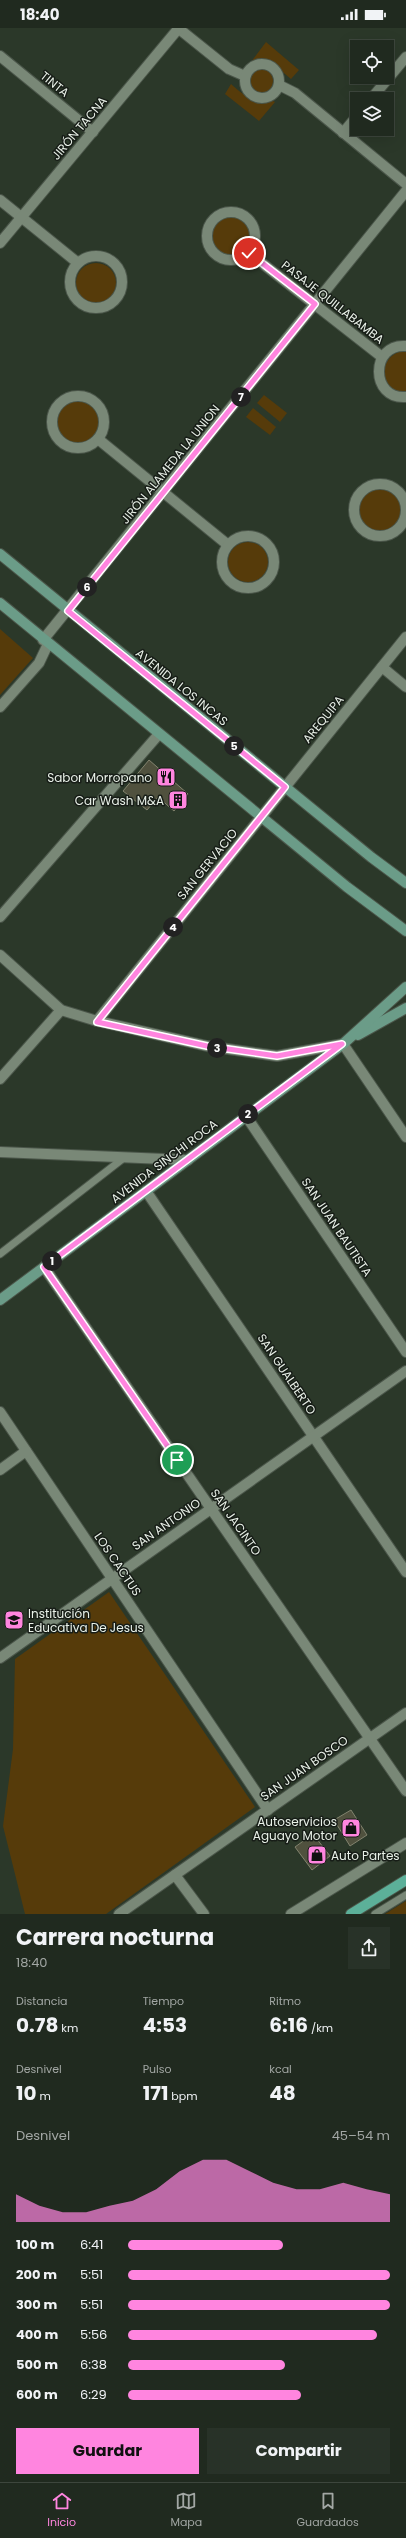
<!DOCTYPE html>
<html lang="es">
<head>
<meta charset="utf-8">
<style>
	:root { --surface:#202a1f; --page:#283228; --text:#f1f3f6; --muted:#a2a7a4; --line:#3d463d; --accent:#ff85df }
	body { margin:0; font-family:Poppins,sans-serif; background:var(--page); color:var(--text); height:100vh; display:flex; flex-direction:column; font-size:15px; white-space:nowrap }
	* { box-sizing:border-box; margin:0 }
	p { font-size:13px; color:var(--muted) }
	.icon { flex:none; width:22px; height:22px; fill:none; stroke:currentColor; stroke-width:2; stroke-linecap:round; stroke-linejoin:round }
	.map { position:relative; height:1886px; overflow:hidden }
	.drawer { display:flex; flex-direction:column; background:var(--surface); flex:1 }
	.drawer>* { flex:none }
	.controls { position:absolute; left:350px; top:12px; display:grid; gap:8px }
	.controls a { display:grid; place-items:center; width:44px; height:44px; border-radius:0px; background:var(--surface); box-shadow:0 4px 16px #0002,0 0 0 1px var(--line); font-size:20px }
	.pin { position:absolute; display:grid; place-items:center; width:34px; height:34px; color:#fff; margin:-17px; border:2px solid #fff; border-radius:50%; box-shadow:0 1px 4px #0007 }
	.km { position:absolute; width:20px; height:20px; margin:-10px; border-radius:50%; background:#222; color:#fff; font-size:11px; line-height:20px; text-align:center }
	.round { display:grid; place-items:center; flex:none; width:42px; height:42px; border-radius:0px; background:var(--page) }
	.headline { display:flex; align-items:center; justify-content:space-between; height:68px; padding:0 16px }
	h1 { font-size:22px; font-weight:700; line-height:30px }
	.figures { display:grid; grid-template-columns:repeat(3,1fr); gap:6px; height:68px; padding:4px 16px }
	.figures div { display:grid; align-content:center }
	.figures b { font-size:20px; font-weight:700 }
	.figures small { font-size:11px; font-weight:400 }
	.figures p { font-size:11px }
	.chart { height:112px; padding:8px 16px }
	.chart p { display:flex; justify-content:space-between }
	.chart svg { width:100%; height:72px; margin-top:4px; fill:var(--accent); opacity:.7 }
	.action { display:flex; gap:8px; margin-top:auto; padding:8px 16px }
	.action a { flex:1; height:46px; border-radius:0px; background:var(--accent); color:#111; font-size:16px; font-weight:700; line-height:46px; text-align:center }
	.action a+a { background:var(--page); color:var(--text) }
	ul { padding:0 16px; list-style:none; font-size:13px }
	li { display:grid; grid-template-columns:64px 48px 1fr; align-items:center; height:30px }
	li i { height:10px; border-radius:5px; background:var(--accent) }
	.status { display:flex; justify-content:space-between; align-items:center; height:28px; padding:0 20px; background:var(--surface); direction:ltr }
	.status svg { height:11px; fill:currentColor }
	.tab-bar { display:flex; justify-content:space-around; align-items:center; height:56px; border-top:1px solid var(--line); background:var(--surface); font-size:11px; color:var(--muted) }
	.tab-bar a { display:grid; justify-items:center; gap:2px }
	.tab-bar .active { color:var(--accent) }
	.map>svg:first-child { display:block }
	.green { fill:#563b0a }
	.building { fill:#50513e; stroke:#82836e }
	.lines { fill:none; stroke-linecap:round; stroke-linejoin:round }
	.lane-casing { stroke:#4b564a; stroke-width:9 }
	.street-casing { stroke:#4b564a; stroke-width:12 }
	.secondary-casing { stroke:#4b564a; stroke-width:12 }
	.primary-casing { stroke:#4b564a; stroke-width:12 }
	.lane { stroke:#798877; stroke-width:7 }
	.street { stroke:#798877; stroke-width:10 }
	.secondary { stroke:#6b9c88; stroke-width:10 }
	.primary { stroke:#5cb099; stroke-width:10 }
	.route-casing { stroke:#fff; stroke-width:8 }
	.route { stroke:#ff85df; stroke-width:5 }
	.labels { text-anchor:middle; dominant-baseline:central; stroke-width:3; stroke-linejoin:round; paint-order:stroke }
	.street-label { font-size:12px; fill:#e9f1e8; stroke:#171d17 }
	.poi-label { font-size:12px; fill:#e9f1e8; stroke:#171d17; text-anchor:end }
</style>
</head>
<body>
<div class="status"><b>18:40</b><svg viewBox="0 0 49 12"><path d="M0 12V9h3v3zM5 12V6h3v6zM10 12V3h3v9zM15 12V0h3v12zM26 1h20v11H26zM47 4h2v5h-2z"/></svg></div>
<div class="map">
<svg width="406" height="1886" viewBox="0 0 406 1886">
	<rect width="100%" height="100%" fill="#2b3829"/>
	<g class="green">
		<path d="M266,14L299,42L291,51C278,40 269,31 251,34Z"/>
		<circle cx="261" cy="53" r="12"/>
		<path d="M231,56C239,63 249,72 259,74C266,75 269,71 275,74L259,93L225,66Z"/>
		<circle cx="231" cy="208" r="19"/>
		<circle cx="96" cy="255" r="20"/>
		<path d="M399,324H406V364C381,367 375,333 399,324Z"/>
		<path d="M264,367L287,385L280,394L257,375Z"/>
		<circle cx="78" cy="394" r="21"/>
		<path d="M253,380L276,399L270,407L246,389Z"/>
		<circle cx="380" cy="482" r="22"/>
		<circle cx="248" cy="534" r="20"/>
		<path d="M0,601L33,630L0,667Z"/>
		<path d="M109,1564L255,1779L106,1886H25L3,1798L13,1721L15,1631Z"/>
		<path d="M406,1873V1886H385Z"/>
	</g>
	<g class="building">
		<path d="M149,732L188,766L174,783L158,769L147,782L123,763Z"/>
		<path d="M351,1782L367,1807L350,1818L334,1792Z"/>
		<path d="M313,1806L330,1828L312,1842L295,1819Z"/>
	</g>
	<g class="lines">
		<defs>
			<g id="lane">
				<path d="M0,1226L125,1129"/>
				<path d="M375,1886L406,1867"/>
			</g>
			<g id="street">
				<path d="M178,0L229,41L245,48"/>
				<path d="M0,28L93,104"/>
				<circle cx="262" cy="53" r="17"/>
				<path d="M279,57L295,65L406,156"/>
				<path d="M371,71L406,29"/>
				<path d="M343,105L357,88"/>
				<path d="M0,172L78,235"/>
				<circle cx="231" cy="208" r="24"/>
				<path d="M0,215L178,1"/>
				<path d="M249,225L382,329"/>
				<circle cx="96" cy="254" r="26"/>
				<path d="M406,318C370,315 370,372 406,369"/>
				<circle cx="78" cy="394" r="26"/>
				<path d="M98,411L228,517"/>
				<circle cx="380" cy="482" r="26"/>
				<circle cx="248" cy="534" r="26"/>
				<path d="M43,612L406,163"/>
				<path d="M382,639L406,659"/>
				<path d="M0,679L39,635L48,616"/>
				<path d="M0,889L159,706"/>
				<path d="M0,927L61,982L97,993L207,1018L277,1028L343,1016L406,1109"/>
				<path d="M97,993L406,609"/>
				<path d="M0,1051L61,982"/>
				<path d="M246,1088L406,1324"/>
				<path d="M0,1124L188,1132"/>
				<path d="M146,1163L406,1544"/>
				<path d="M44,1239L406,1763"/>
				<path d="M0,1384L268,1782"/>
				<path d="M0,1442L26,1423"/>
				<path d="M0,1630L406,1343"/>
				<path d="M175,1847L204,1886"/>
				<path d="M119,1886L406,1685"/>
				<path d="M291,1886L406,1815"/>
			</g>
			<g id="secondary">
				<path d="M0,526L371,829L406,855"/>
				<path d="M0,575L347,859L406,903"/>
				<path d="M358,1007L406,980"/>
				<path d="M0,1272L343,1016L406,959"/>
			</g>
			<path id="primary" d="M351,1886L406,1852"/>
		</defs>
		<use href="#lane" class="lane-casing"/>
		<use href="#street" class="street-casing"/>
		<use href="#secondary" class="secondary-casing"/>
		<use href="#primary" class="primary-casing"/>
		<use href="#lane" class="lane"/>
		<use href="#street" class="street"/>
		<use href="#secondary" class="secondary"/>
		<use href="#primary" class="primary"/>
	</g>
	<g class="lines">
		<defs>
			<path id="route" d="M177,1432L44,1239L342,1016L277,1028L207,1018L97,994L285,759L68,583L315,276L249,225"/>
		</defs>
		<use href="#route" class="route-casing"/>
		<use href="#route" class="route"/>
	</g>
	<defs>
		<symbol id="restaurant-square" viewBox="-11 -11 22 22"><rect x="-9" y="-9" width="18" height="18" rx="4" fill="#ff85df" stroke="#171d17"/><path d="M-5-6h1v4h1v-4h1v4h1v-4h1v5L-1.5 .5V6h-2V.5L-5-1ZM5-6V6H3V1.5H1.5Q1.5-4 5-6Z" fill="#111"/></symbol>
		<symbol id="building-square" viewBox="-11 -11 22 22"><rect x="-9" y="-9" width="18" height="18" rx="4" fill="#ff85df" stroke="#171d17"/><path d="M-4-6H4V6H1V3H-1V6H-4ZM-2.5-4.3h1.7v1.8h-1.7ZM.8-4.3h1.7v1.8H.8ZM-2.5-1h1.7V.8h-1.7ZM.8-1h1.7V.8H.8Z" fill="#111"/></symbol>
		<symbol id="school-square" viewBox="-11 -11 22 22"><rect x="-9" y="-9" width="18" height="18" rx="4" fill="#ff85df" stroke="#171d17"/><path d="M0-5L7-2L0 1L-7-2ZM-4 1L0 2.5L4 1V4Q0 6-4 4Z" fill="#111"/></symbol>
		<symbol id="shop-square" viewBox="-11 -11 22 22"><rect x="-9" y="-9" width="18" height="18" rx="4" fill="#ff85df" stroke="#171d17"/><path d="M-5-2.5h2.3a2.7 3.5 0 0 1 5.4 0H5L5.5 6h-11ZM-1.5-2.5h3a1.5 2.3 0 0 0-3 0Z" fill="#111"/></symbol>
	</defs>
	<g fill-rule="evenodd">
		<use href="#restaurant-square" x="155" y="738" width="22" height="22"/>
		<use href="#building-square" x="167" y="761" width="22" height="22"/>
		<use href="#school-square" x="3" y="1581" width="22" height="22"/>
		<use href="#shop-square" x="340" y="1789" width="22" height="22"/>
		<use href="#shop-square" x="306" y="1816" width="22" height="22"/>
	</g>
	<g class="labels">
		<g class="street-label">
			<text transform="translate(55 56) rotate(39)">TINTA</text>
			<text transform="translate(79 100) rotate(-50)">JIRÓN TACNA</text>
			<text transform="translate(333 274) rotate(38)">PASAJE QUILLABAMBA</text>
			<text transform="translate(170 436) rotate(-51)">JIRÓN ALAMEDA LA UNION</text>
			<text transform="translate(182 659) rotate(39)">AVENIDA LOS INCAS</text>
			<text transform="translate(323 691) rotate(-51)">AREQUIPA</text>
			<text transform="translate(207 836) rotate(-51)">SAN GERVACIO</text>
			<text transform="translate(164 1133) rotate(-37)">AVENIDA SINCHI ROCA</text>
			<text transform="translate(337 1199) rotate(56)">SAN JUAN BAUTISTA</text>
			<text transform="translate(287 1346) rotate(56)">SAN GUALBERTO</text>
			<text transform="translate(236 1494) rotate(55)">SAN JACINTO</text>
			<text transform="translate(166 1496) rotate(-35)">SAN ANTONIO</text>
			<text transform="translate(118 1536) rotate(56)">LOS CACTUS</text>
			<text transform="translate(304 1740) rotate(-35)">SAN JUAN BOSCO</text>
		</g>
		<g class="poi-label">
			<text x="152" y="749">Sabor Morropano</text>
			<text x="164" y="772">Car Wash M&amp;A</text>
			<text x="28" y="1585" text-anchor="start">Institución<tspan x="28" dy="14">Educativa De Jesus</tspan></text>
			<text x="337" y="1793">Autoservicios<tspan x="337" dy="14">Aguayo Motor</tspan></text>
			<text x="331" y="1827" text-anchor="start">Auto Partes</text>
		</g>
	</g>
</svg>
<div class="controls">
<a><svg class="icon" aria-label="locate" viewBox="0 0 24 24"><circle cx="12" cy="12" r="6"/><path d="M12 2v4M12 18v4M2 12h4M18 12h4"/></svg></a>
<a><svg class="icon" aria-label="layers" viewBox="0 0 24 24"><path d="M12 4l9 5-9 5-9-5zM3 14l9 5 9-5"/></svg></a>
</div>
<div class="pin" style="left:177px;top:1432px;background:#1e9e55"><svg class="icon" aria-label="arrive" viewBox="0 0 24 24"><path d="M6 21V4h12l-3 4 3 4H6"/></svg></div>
<div class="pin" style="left:249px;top:225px;background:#d93025"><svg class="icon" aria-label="check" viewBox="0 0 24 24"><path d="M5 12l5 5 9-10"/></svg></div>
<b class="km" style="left:52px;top:1233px">1</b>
<b class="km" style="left:248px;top:1086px">2</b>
<b class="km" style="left:217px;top:1020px">3</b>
<b class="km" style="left:173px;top:899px">4</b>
<b class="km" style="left:234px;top:718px">5</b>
<b class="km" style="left:87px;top:559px">6</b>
<b class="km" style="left:241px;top:369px">7</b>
</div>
<section class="drawer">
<div class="headline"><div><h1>Carrera nocturna</h1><p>18:40</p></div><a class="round"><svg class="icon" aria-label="share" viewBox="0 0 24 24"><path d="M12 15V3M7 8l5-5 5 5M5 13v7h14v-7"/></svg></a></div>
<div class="figures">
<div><p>Distancia</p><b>0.78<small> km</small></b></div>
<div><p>Tiempo</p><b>4:53</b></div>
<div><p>Ritmo</p><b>6:16<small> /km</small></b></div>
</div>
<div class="figures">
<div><p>Desnivel</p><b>10<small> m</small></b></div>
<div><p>Pulso</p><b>171<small> bpm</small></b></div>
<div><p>kcal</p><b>48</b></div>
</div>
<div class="chart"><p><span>Desnivel</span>45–54 m</p>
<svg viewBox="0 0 160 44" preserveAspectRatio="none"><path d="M0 44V27L10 34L20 38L30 38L40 34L50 31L60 24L70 13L80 6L90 6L100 13L110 20L120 24L130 24L140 20L150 24L160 27V44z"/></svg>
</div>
<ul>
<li><b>100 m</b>6:41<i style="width:59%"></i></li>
<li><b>200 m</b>5:51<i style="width:100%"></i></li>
<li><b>300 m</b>5:51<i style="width:100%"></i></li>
<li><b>400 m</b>5:56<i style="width:95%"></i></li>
<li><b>500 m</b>6:38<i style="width:60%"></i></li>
<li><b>600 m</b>6:29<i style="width:66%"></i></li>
</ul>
<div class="action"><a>Guardar</a><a>Compartir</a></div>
</section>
<nav class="tab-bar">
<a class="active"><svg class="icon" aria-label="home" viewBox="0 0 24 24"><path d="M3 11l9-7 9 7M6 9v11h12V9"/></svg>Inicio</a>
<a><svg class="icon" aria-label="map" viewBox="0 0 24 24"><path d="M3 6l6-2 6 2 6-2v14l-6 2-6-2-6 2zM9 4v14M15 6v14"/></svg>Mapa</a>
<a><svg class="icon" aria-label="saved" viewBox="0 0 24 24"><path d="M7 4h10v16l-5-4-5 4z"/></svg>Guardados</a>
</nav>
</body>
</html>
